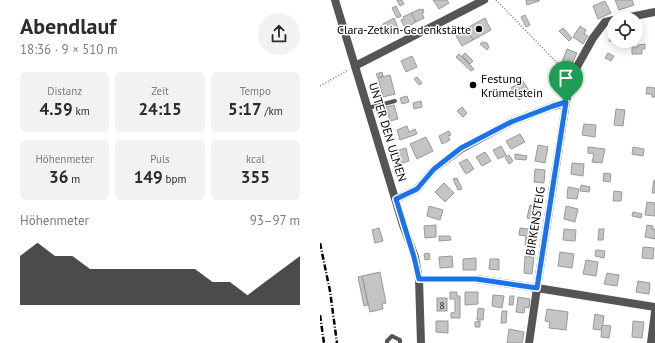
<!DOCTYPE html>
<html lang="de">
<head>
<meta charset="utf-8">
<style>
	:root { --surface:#fff; --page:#f2f2f3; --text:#2b2b33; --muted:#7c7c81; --accent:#000 }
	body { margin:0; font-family:"PT Sans",sans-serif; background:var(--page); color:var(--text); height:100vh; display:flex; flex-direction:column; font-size:15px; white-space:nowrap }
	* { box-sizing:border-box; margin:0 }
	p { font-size:13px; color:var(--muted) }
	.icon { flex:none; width:22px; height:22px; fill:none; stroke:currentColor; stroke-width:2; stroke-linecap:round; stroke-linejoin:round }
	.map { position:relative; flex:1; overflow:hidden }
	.details { display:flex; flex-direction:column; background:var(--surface); width:320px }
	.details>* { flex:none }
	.tools { position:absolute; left:287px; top:12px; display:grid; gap:8px }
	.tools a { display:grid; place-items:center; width:36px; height:36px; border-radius:50%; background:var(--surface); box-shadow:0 2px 10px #0003; font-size:20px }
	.pin { position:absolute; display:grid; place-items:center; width:34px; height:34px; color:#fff; margin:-41px -17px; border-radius:50% 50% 50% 0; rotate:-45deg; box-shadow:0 0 4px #0007 }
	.pin .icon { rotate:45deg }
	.round { display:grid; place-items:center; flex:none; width:42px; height:42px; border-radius:21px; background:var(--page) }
	.head { display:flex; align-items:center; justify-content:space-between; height:68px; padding:0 20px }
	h1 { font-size:22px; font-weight:800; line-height:30px }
	.stats { display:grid; grid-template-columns:repeat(3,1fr); gap:6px; height:68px; padding:4px 20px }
	.stats div { display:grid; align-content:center; border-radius:6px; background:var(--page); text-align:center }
	.stats b { font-size:17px; font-weight:800 }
	.stats small { font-size:11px; font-weight:400 }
	.stats p { font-size:11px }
	.chart { height:112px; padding:8px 20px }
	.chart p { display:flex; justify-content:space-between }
	.chart svg { width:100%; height:72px; margin-top:4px; fill:var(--accent); opacity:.7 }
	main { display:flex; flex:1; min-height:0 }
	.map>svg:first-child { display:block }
	.building { fill:#c4c4c4; stroke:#999 }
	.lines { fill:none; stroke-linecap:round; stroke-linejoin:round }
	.path { stroke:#777; stroke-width:1.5; stroke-dasharray:1 2; stroke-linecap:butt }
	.service { stroke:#555; stroke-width:4 }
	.minor { stroke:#555; stroke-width:8 }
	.rail { stroke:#000; stroke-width:2.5; stroke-dasharray:6 2 1 2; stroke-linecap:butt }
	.route-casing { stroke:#fff; stroke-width:8 }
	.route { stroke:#1a73e8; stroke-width:5 }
	.poi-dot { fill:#000; stroke:#fff; stroke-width:1.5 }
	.labels { text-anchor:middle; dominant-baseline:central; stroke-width:3; stroke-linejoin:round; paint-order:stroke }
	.number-label { font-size:10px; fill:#313131 }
	.poi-label { font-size:12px; fill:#000; stroke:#fff; text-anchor:end }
	.street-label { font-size:12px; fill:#000; stroke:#fff }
</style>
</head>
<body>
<main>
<section class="details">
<div class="head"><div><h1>Abendlauf</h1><p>18:36 · 9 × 510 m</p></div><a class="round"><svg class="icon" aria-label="share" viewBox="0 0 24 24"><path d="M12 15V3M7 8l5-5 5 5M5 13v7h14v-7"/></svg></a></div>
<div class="stats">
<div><p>Distanz</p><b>4.59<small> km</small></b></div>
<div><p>Zeit</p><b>24:15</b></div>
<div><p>Tempo</p><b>5:17<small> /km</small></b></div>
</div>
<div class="stats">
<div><p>Höhenmeter</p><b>36<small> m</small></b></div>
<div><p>Puls</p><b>149<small> bpm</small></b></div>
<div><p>kcal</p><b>355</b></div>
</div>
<div class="chart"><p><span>Höhenmeter</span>93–97 m</p>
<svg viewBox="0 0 160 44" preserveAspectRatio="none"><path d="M0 44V14L10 6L20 14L30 14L40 22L50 22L60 22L70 22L80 22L90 22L100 22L110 30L120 30L130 38L140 30L150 22L160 14V44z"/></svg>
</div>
</section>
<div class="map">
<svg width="335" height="343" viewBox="0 0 335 343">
	<rect width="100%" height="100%" fill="#fff"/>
	<g class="building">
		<path d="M77,0H82L84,4L80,6Z"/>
		<path d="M113,0H127L129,3L119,9Z"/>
		<path d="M206,0H219V1L207,5Z"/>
		<path d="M295,0H312L314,5L299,10Z"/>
		<path d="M285,1L291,13L278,19L273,6Z"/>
		<path d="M76,6L81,16L77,18L72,8Z"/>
		<path d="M100,9L101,10L103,9L104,12L102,13L104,18L96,22L91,13Z"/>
		<path d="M91,13L96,22L87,27L86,25L84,26L81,20L84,19L83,17Z"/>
		<path d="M205,15L210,25L206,27L201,17Z"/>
		<path d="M74,18L79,30L77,31L78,33L75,35L74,32L68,35L63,24Z"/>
		<path d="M165,18L171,30L153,40L147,28Z"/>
		<path d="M260,26L266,30L264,34L268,36L263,44L253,37Z"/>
		<path d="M147,28L153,40L142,46L135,34Z"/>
		<path d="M243,28L252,38L249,41L239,31Z"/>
		<path d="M291,33H294V41H298L297,43L289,41Z"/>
		<path d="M300,41H307L306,46L300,45Z"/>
		<path d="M163,42L167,43L169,47L167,50L160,44Z"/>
		<path d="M325,44V49H322V54H312V47H318V45Z"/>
		<path d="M247,49L257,53L251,66L242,62Z"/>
		<path d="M145,53L153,61L150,64L142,56Z"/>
		<path d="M288,53L294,56L291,61L285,58Z"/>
		<path d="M139,54L154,69L151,71L136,57Z"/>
		<path d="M92,56L97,67L86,72L81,61Z"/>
		<path d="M62,72L63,76L58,78L56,74Z"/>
		<path d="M70,75L75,94L63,97L58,78Z"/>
		<path d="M97,77L102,83L99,85L94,79Z"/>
		<path d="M202,80L210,92L199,100L191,88Z"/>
		<path d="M327,87L335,88V97H332V94H326Z"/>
		<path d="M87,96L89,102L82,104L80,98Z"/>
		<path d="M101,101L102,107L94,109L93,103Z"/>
		<path d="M74,105L78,119L70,121L66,107Z"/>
		<path d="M142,107L147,113L143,117L137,111Z"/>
		<path d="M296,109L305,110L303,126L294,125Z"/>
		<path d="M264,124L276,125L275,137L262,135Z"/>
		<path d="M87,126L89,132L95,129L97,134L80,140L77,130Z"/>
		<path d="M129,131L131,135L128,136L130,140L122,144L119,136Z"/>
		<path d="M200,134L205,142L191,149L186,141Z"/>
		<path d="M106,137L113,151L97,159L90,144Z"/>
		<path d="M218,145L228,147L225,163L215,161Z"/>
		<path d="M181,146L186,155L178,159L173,150Z"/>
		<path d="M268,147L285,149L282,163L272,162L274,154L268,153Z"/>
		<path d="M313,147L324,149L323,156L312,154Z"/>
		<path d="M86,148L89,161L80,164L76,151Z"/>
		<path d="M165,152L171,161L162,166L156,157Z"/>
		<path d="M195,154L207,156L206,160L195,159Z"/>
		<path d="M189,155L193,161L189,164L185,157Z"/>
		<path d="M147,159L154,169L146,174L139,163Z"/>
		<path d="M252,163L264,164L263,176L251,174Z"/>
		<path d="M215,169L225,170L224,183L214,182Z"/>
		<path d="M284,173L291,174L290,182L283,181Z"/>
		<path d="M137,178L142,189L138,190L133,179Z"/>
		<path d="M334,180H335V193H332Z"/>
		<path d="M124,183L134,193L125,202L115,192Z"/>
		<path d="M261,185L270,187L269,192L260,191Z"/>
		<path d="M248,187L259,189L257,199L247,198Z"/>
		<path d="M294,191L302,192L301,201H293Z"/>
		<path d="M327,202L335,203V216L325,215Z"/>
		<path d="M210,205L221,207L218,220L207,218Z"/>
		<path d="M109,206L123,210L120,220L107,216Z"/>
		<path d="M246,206L258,209L255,222L244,219Z"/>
		<path d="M313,212L322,214L321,218L312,216Z"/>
		<path d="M116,225V237L105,238L104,226Z"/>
		<path d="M327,225L333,226L332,229H335V239L325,237Z"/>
		<path d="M59,228L63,241L55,243L52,230Z"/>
		<path d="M200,228L216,230L214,246L205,245L206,236L199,235Z"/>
		<path d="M244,229L256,230L255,241L243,240Z"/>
		<path d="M279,229H284L283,240H278Z"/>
		<path d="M119,236H130L131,240L119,241Z"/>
		<path d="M323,247L334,248L333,259L322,258Z"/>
		<path d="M276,250L285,251L284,258L275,256Z"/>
		<path d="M240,252L254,254L252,268L238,266Z"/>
		<path d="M109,253L110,259L105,260L104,254Z"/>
		<path d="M132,256L133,267L120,268L119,257Z"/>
		<path d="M205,256L214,257L212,274L204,273Z"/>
		<path d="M156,258V270H143V259Z"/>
		<path d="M170,259H179V270L169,269Z"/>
		<path d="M266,260L278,262L276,276L263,274Z"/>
		<path d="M60,272L66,303L62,304L63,309L50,312L42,276Z"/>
		<path d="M287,273L299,275L297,286L284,284Z"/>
		<path d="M42,276L48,305L44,306L38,277Z"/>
		<path d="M318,281L330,283L329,294L316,292Z"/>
		<path d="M130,292H137V296H140V318H131V313L135,312V299H130Z"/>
		<path d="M145,292H158V304L145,305Z"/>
		<path d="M173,295L184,296L182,308L172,306Z"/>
		<path d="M190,296H194L193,305H189Z"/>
		<path d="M198,297L210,299L209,308L205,307L204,313L196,312Z"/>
		<rect x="117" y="298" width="10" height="13"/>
		<path d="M158,308L164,309L163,320H157Z"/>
		<path d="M227,309L248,312L246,330L229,328L230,322L225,321Z"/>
		<path d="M182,311H187L186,323H181Z"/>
		<path d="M275,314L284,316L282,330L273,329Z"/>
		<path d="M116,321H128V333L116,332Z"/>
		<path d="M160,321V327H155V322Z"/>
		<path d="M313,321L324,322L322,338L312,337Z"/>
		<path d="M282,325L291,326L289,338L281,337Z"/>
		<path d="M189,329L204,332L202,343H187Z"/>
	</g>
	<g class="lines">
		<g class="path">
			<path d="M176,0L245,71"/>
			<path d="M0,86L28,70"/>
		</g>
		<g class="service">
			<path d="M48,108L75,101"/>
			<path d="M67,343V341L72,336L80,340V343"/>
		</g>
		<g class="minor">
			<path d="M15,0L83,225L95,257L99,279L101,343"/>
			<path d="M300,19L335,12"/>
			<path d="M35,66L164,0"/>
			<path d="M76,199L97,189L114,169L141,149L191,122L233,106L246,103L249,81L273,38L285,22L294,20"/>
			<path d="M99,279H156L217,288L335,307"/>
			<path d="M209,343L217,288L246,103"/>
			<path d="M331,343L335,312"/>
		</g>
		<g class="rail">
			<path d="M0,243L10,291L17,343"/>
			<path d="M0,315L4,343"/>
		</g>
	</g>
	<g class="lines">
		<defs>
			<path id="route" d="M246,102L217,288L156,279H99L94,257L76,199L97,189L114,169L141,148L191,122L233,106Z"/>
		</defs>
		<use href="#route" class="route-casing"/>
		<use href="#route" class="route"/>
	</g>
	<g class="poi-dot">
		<circle cx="159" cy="29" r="4"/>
		<circle cx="153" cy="85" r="4"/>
	</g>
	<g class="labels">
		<g class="number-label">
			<text x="122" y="305">8</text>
		</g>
		<g class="poi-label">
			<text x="151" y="29">Clara-Zetkin-Gedenkstätte</text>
			<text x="161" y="78" text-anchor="start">Festung<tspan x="161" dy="14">Krümelstein</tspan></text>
		</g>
		<g class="street-label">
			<text transform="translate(68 132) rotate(73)">UNTER DEN ULMEN</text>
			<text transform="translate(215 221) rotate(-81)">BIRKENSTEIG</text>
		</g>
	</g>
</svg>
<div class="tools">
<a><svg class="icon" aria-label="locate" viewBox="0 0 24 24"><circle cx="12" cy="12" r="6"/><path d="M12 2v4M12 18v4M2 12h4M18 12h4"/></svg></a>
</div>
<div class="pin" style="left:246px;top:102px;background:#1e9e55"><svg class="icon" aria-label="arrive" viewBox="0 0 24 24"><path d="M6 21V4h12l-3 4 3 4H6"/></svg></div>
</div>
</main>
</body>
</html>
